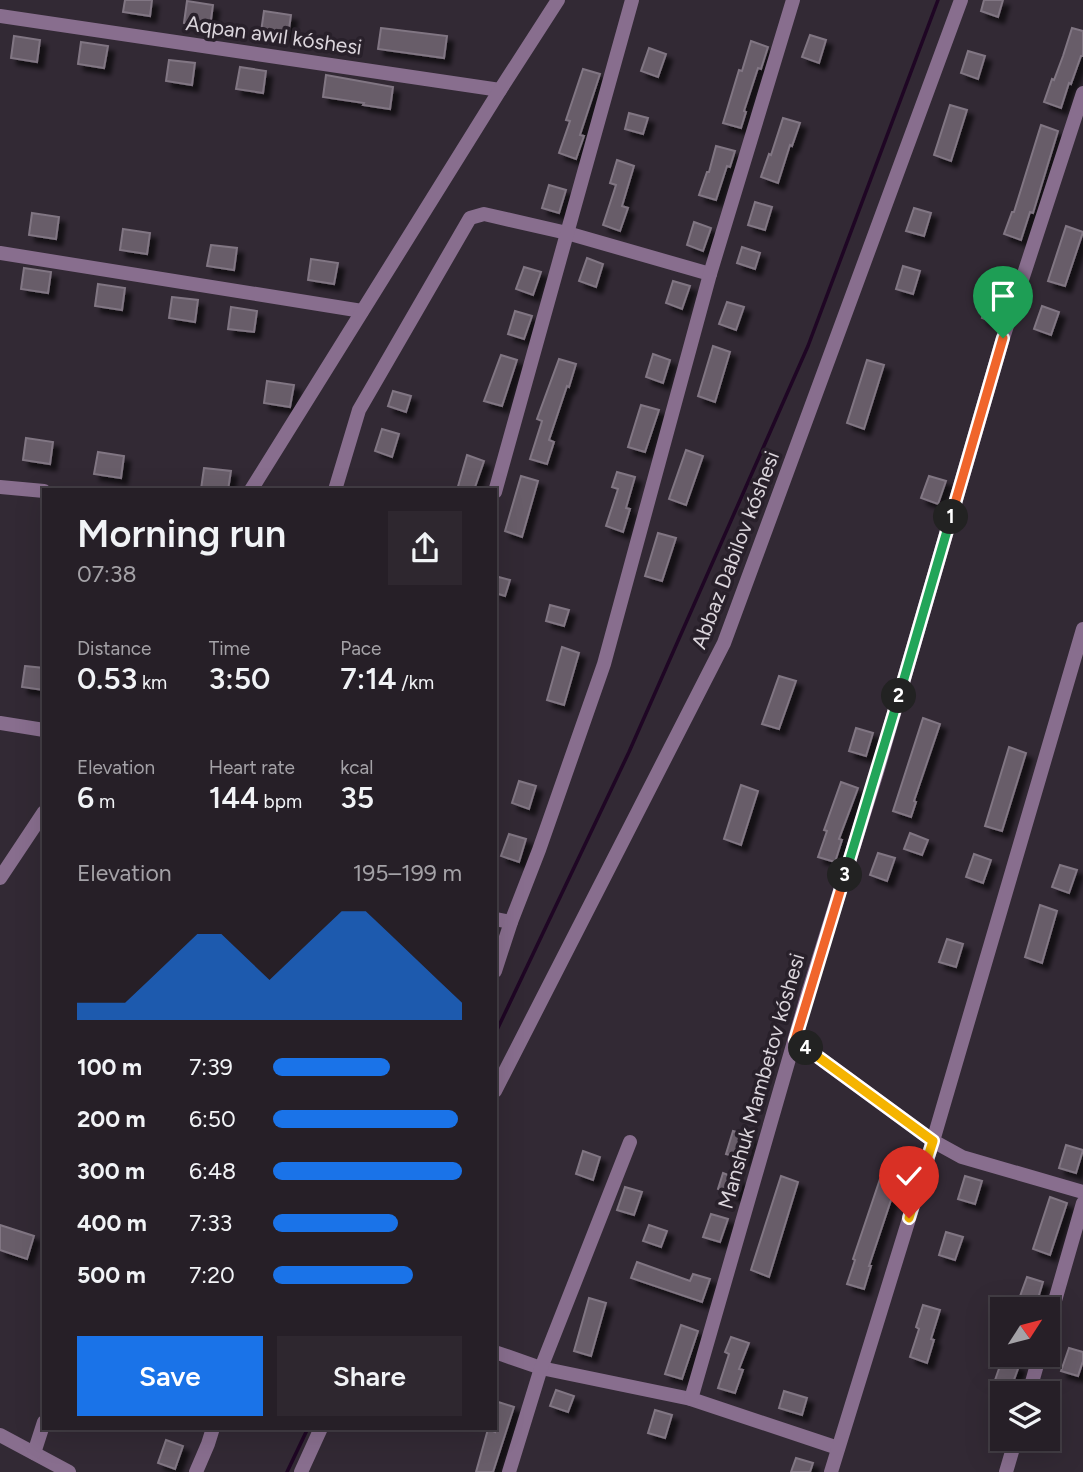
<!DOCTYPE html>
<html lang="en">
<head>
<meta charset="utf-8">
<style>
	:root { --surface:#261f27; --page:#2e272f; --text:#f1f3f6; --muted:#a4a2a7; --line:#423d44; --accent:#1a73e8 }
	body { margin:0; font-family:Figtree,sans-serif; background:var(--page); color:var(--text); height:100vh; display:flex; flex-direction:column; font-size:26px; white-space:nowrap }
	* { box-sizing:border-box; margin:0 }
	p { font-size:23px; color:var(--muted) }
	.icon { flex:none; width:38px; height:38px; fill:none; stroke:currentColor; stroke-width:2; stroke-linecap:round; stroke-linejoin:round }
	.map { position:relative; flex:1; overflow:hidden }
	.details { position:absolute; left:42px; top:488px; width:455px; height:942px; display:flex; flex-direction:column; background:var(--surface); border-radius:0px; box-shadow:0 7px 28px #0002,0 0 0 2px var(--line) }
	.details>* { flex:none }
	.needle { width:46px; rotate:54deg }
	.tools { position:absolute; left:990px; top:1297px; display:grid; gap:14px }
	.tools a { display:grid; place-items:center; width:70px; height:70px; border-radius:0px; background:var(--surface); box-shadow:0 7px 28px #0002,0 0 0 2px var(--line); font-size:35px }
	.pin { position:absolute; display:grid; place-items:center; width:60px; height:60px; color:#fff; margin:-72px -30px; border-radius:50% 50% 50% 0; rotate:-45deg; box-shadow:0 0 7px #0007 }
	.pin .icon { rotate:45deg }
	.km { position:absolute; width:35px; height:35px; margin:-18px; border-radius:50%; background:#222; color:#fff; font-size:19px; line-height:35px; text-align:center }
	.round { display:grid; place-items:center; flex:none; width:74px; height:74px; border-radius:0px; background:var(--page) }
	.head { display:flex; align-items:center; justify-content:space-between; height:119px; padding:0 35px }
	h1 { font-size:38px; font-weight:600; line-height:52px }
	.figures { display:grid; grid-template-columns:repeat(3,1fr); gap:10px; height:119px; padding:7px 35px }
	.figures div { display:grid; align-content:center }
	.figures b { font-size:30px; font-weight:600 }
	.figures small { font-size:19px; font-weight:400 }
	.figures p { font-size:19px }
	.chart { height:196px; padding:14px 35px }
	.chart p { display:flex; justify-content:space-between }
	.chart svg { width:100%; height:126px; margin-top:7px; fill:var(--accent); opacity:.7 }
	.button { display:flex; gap:14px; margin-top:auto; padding:14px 35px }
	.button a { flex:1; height:80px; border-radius:0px; background:var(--accent); color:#fff; font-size:28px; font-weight:600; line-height:80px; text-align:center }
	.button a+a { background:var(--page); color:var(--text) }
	ul { padding:0 35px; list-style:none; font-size:23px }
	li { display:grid; grid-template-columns:112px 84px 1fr; align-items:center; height:52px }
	li i { height:18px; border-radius:9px; background:var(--accent) }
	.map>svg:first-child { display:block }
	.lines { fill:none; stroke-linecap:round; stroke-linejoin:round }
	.stream { stroke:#1f0624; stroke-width:3.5 }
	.building { fill:#675d69; stroke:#817683; stroke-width:2; filter:url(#shadow) }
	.minor { stroke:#886e8e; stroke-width:14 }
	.split-1-casing { stroke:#fff; stroke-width:14 }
	.split-2-casing { stroke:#fff; stroke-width:14 }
	.split-3-casing { stroke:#fff; stroke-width:14 }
	.split-4-casing { stroke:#fff; stroke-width:14 }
	.split-5-casing { stroke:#fff; stroke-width:14 }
	.split-6-casing { stroke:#fff; stroke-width:14 }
	.split-1 { stroke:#f0652b; stroke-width:9 }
	.split-2 { stroke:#22a559; stroke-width:9 }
	.split-3 { stroke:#22a559; stroke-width:9 }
	.split-4 { stroke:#f0652b; stroke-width:9 }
	.split-5 { stroke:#f5b400; stroke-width:9 }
	.split-6 { stroke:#f5b400; stroke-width:9 }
	.labels { text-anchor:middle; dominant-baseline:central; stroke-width:7; stroke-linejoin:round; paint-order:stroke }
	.street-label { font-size:21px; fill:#dbd5dc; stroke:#28202a }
</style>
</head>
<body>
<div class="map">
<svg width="1083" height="1472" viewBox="0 0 1083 1472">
	<defs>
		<filter id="shadow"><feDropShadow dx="6" dy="6" stdDeviation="2" flood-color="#0009"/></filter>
	</defs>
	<rect width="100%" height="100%" fill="#322934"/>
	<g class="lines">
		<g class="stream">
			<path d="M495,1034L629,752L808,346L938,0"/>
			<path d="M287,1472L308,1428"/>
		</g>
	</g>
	<g class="building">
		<path d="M125,0H152L150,16L123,12Z"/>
		<path d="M984,0H1003L998,17L981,11Z"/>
		<path d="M187,1L213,5L210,27L184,23Z"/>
		<path d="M264,11L291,15L288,36L261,32Z"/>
		<path d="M381,28L447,36L444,58L378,49Z"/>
		<path d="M1072,28L1083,31V56H1081L1071,84L1069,83L1061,108L1044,102L1052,79L1054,80L1063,56Z"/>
		<path d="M810,35L826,40L819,63L802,57Z"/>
		<path d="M14,36L40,40L37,62L11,58Z"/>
		<path d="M751,41L768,47L761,69L758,68L744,111L746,112L741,128L723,123L739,70L742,71Z"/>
		<path d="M81,42L108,46L104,68L78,64Z"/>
		<path d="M649,48L666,54L658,77L641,71Z"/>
		<path d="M968,51L985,56L978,79L961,73Z"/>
		<path d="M169,60L195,63L192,85L166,81Z"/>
		<path d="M240,67L266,71L263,93L236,89Z"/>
		<path d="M583,69L600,74L580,135L584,136L576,159L559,153L570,121L566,120Z"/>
		<path d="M326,75L393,87L390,109L363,105L364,103L323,97Z"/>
		<path d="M950,105L967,110L951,161L934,155Z"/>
		<path d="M629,113L648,118L643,134L625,129Z"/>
		<path d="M783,118L800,123L792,146L790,145L778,183L761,177L769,154L771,155Z"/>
		<path d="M1041,125L1058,131L1033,213L1030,212L1021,240L1004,234L1012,212H1014Z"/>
		<path d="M716,146L735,151L730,167L727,166L716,200L699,195L707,172H709Z"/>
		<path d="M617,160L634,166L622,206L628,208L620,231L603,225L616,185L610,183Z"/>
		<path d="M549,185L566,190L559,213L542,208Z"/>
		<path d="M755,202L772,207L765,230L748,225Z"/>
		<path d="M914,208L931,213L924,236L906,231Z"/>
		<path d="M32,213L59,217L56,239L29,235Z"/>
		<path d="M694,222L711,228L703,251L687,245Z"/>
		<path d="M1066,226L1083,232L1065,286L1048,281Z"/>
		<path d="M123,229L150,233L147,254L120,250Z"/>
		<path d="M211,245L237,248L234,270L207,266Z"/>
		<path d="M742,247L760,253L755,269L737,263Z"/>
		<path d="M587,258L603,264L596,287L579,281Z"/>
		<path d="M311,259L338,263L334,284L308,280Z"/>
		<path d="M903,266L920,271L913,294L896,289Z"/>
		<path d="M524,267L541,272L533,295L516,289Z"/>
		<path d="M24,268L51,272L48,293L21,289Z"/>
		<path d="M673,281L690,286L682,309L666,303Z"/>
		<path d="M98,284L125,288L122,310L95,306Z"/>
		<path d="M990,296L1005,301L998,324L982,318Z"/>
		<path d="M172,297L198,300L195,322L169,318Z"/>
		<path d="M727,302L744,307L736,330L719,324Z"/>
		<path d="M1042,306L1059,312L1051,335L1034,329Z"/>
		<path d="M231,307L257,311L254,332L228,329Z"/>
		<path d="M515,311L532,316L524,339L508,334Z"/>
		<path d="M713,346L730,352L715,402L698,396Z"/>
		<path d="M653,354L670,360L663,383L646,377Z"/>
		<path d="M501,355L517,360L502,406L484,401Z"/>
		<path d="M559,359L576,364L569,387L567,386L549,440L554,442L547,464L530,459L542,421L537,419Z"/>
		<path d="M867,360L884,365L864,429L847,423Z"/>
		<path d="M267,381L294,385L290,407L264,403Z"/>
		<path d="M393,391L411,396L406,412L388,406Z"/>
		<path d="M641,405L659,410L645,452L628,447Z"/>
		<path d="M382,429L399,434L392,457L375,451Z"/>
		<path d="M26,438L53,442L50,464L23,460Z"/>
		<path d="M686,450L703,456L686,505L669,499Z"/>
		<path d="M98,452L124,456L121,478L94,474Z"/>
		<path d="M467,455L484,461L474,490H457Z"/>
		<path d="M204,468L231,471L228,490L201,489Z"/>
		<path d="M617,472L635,477L626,508L630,509L623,532L606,526L618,489L612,487Z"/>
		<path d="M521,476L538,481L522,537L505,531Z"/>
		<path d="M929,476L946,481L938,504L921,498Z"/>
		<path d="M658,533L676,538L662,581L645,576Z"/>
		<path d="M495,576L510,580L505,596L495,593Z"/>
		<path d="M550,605L569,610L564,626L546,621Z"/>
		<path d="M562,647L579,653L564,705L547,700Z"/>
		<path d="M25,666L44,668V690L22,687Z"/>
		<path d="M779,676L796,681L779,729L762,724Z"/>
		<path d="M923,718L940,724L914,801L916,802L911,817L893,811Z"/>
		<path d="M856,728L873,733L866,756L849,751Z"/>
		<path d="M1009,747L1026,753L1002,831L985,826Z"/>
		<path d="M519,781L536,786L529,809L512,803Z"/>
		<path d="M841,782L858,788L839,839L842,840L835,862L818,857L827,831L824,830Z"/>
		<path d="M741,785L758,791L741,845L724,839Z"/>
		<path d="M910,833L928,840L922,855L904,849Z"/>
		<path d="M509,834L526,839L519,862L501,856Z"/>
		<path d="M878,853L895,858L887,881L870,875Z"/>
		<path d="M974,854L991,860L983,883L966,877Z"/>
		<path d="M1060,865L1077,870L1069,893L1052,887Z"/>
		<path d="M1040,905L1057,911L1042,963L1025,957Z"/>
		<path d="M947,939L963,944L956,967L939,962Z"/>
		<path d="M733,1131L750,1136L743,1159L726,1154Z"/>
		<path d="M1066,1145L1083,1150L1076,1173L1059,1168Z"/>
		<path d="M583,1151L600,1157L593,1180L576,1174Z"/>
		<path d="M723,1173L741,1180L736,1196L718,1189Z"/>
		<path d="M781,1176L798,1182L769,1277L751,1270Z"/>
		<path d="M965,1176L982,1181L975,1204L958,1199Z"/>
		<path d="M880,1179L896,1185L869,1266H871L864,1289L847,1284L855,1260L853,1259Z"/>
		<path d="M625,1187L642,1192L634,1215L617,1210Z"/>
		<path d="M1050,1197L1067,1203L1050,1255L1033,1249Z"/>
		<path d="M711,1214L728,1219L720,1242L703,1237Z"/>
		<path d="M0,1225L34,1236L27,1259L0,1250Z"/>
		<path d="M649,1225L667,1231L661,1247L643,1241Z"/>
		<path d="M946,1232L963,1237L955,1260L939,1255Z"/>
		<path d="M637,1262L690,1281L693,1274L710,1279L702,1302L631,1278Z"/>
		<path d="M1027,1277L1043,1282L1036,1305L1019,1299Z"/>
		<path d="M589,1298L606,1303L591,1356L574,1351Z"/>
		<path d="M923,1305L940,1310L931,1339L934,1340L927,1363L910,1357L919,1329L916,1327Z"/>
		<path d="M681,1325L698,1331L682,1379L665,1374Z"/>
		<path d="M731,1337L749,1343L739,1369L743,1370L735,1393L718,1388L729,1354L725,1352Z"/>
		<path d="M1069,1348L1083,1352V1361L1078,1376L1061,1371Z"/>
		<path d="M1002,1360L1019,1366L1011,1388L994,1383Z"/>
		<path d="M556,1390L574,1396L568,1412L550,1406Z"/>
		<path d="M784,1391L807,1398L802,1415L779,1408Z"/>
		<path d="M495,1401L514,1407L493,1472H476L488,1429L495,1432Z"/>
		<path d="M655,1410L672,1415L665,1438L648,1433Z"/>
		<path d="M166,1440L183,1446L175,1469L158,1463Z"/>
		<path d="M796,1458L813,1463L810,1472H791Z"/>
	</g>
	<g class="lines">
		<g class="minor">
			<path d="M0,16L500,90"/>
			<path d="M0,253L362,311"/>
			<path d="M0,487L44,491"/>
			<path d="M251,490L500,90L558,0"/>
			<path d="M335,490L359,410L470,218L484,214L567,233L710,274"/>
			<path d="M495,492L632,0"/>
			<path d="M0,723L44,730"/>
			<path d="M0,878L44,812"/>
			<path d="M495,919L511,922"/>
			<path d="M495,971L511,922L539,850L604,664L710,274L793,0"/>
			<path d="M795,1040L933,1141L962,1157L1083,1192"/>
			<path d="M495,1091L724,643L961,0"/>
			<path d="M1048,1325L1083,1203"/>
			<path d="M495,1352L541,1368L691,1399L838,1448"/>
			<path d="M1029,1393L1040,1354"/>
			<path d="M691,1399L808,993L877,772L1003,338L1083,93"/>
			<path d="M0,1435L69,1472"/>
			<path d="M34,1453L44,1422"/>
			<path d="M196,1472L208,1444L213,1428"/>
			<path d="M301,1472L321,1428"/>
			<path d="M509,1472L541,1368L630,1142"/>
			<path d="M831,1472L933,1141L1083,629"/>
			<path d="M1006,1472L1016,1438"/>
		</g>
	</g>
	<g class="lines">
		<defs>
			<path id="split-1" d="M951,517L1003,338"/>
			<path id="split-2" d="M899,696L951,517"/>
			<path id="split-3" d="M845,875L899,696"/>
			<path id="split-4" d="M806,1048L795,1040L845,875"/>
			<path id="split-5" d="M806,1048L933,1141L924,1169"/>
			<path id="split-6" d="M909,1218L924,1169"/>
		</defs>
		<use href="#split-1" class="split-1-casing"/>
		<use href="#split-2" class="split-2-casing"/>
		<use href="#split-3" class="split-3-casing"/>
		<use href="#split-4" class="split-4-casing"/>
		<use href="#split-5" class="split-5-casing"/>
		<use href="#split-6" class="split-6-casing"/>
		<use href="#split-1" class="split-1"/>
		<use href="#split-2" class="split-2"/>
		<use href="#split-3" class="split-3"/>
		<use href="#split-4" class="split-4"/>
		<use href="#split-5" class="split-5"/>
		<use href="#split-6" class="split-6"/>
	</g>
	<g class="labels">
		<g class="street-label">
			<text transform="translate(274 35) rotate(8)">Aqpan awıl kóshesi</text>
			<text transform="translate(735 550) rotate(-69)">Abbaz Dabilov kóshesi</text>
			<text transform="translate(761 1081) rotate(-74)">Manshuk Mambetov kóshesi</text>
		</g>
	</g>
</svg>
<div class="tools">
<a><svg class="needle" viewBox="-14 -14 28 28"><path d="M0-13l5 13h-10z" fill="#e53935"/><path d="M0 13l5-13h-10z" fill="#a4a2a7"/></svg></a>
<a><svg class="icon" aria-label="layers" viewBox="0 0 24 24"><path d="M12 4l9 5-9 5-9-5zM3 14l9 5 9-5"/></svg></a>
</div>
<div class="pin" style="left:1003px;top:338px;background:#1e9e55"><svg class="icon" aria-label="arrive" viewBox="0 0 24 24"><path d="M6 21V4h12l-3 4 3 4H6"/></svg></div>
<div class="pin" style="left:909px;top:1218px;background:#d93025"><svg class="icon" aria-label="check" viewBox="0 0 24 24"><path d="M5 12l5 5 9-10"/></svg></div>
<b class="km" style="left:951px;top:517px">1</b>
<b class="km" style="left:899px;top:696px">2</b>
<b class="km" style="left:845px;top:875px">3</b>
<b class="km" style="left:806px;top:1048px">4</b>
<section class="details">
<div class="head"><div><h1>Morning run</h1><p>07:38</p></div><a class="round"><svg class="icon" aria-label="share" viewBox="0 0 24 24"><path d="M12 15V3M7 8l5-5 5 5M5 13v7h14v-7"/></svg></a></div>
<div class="figures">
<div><p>Distance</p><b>0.53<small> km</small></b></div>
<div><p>Time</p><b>3:50</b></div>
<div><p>Pace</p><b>7:14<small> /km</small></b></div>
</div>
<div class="figures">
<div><p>Elevation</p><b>6<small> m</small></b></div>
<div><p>Heart rate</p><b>144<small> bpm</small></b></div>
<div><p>kcal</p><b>35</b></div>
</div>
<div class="chart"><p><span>Elevation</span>195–199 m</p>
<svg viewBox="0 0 160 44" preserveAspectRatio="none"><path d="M0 44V38L10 38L20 38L30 30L40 22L50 14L60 14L70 22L80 30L90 22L100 14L110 6L120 6L130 14L140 22L150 30L160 38V44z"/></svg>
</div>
<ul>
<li><b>100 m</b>7:39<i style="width:62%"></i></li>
<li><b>200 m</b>6:50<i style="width:98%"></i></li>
<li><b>300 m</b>6:48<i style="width:100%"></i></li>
<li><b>400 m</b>7:33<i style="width:66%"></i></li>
<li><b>500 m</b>7:20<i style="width:74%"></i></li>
</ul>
<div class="button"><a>Save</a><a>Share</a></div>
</section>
</div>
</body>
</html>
